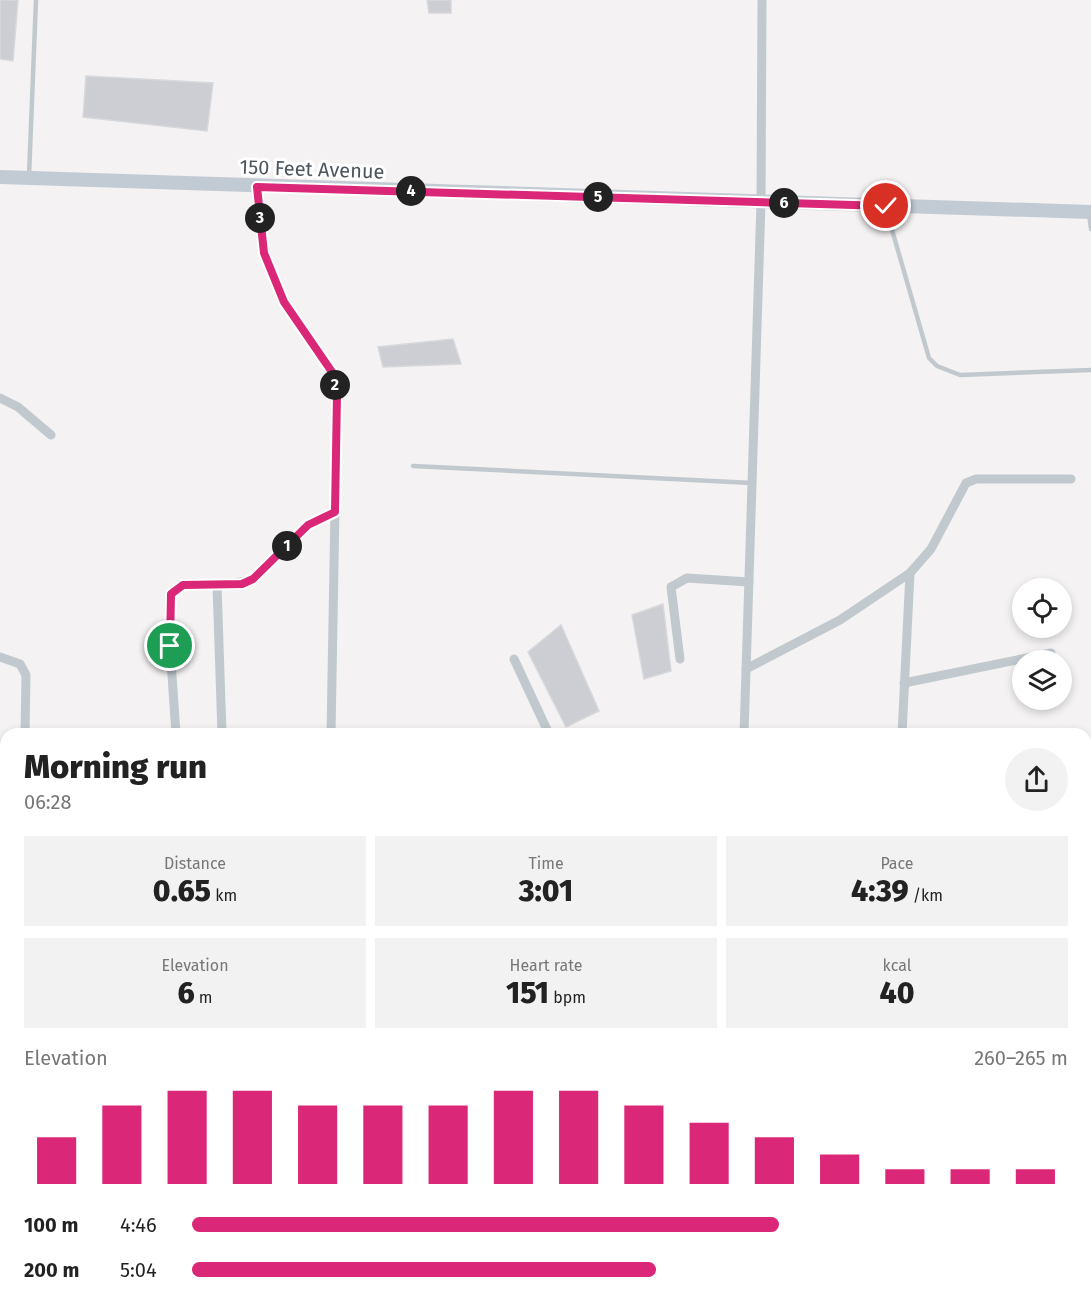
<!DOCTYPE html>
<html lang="en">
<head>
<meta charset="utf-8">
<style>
	:root { --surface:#fff; --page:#f2f2f2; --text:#222; --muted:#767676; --accent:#db2777 }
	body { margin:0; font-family:"Fira Sans",sans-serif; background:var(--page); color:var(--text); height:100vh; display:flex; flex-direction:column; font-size:22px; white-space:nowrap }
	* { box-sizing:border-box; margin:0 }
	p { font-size:20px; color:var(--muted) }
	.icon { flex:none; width:33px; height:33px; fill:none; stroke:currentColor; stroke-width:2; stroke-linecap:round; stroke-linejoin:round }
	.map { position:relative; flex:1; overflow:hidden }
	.panel { position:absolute; left:0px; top:728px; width:1092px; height:578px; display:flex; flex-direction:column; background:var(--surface); border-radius:18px 18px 0 0; box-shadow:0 3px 9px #0003 }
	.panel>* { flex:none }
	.fabs { position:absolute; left:1012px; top:578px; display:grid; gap:12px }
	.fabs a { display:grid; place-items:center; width:60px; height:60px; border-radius:50%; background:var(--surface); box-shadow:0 3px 9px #0003; font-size:30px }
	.pin { position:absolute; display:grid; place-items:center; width:51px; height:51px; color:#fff; margin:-26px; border:3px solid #fff; border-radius:50%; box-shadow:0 2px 6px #0007 }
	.km { position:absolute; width:30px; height:30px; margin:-15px; border-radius:50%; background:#222; color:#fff; font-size:16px; line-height:30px; text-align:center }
	.round { display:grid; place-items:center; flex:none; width:63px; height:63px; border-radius:32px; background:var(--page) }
	.head { display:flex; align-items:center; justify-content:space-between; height:102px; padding:0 24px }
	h1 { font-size:33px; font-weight:800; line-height:45px }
	.figures { display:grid; grid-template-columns:repeat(3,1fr); gap:9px; height:102px; padding:6px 24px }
	.figures div { display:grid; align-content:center; border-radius:0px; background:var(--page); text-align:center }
	.figures b { font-size:30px; font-weight:800 }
	.figures small { font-size:16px; font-weight:400 }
	.figures p { font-size:16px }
	.chart { height:168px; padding:12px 24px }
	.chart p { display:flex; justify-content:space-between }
	.chart svg { width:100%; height:108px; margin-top:6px; stroke:var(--accent); stroke-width:6 }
	ul { padding:0 24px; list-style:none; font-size:20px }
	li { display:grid; grid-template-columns:96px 72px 1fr; align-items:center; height:45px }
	li i { height:15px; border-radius:8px; background:var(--accent) }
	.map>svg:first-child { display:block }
	.building { fill:#ccced3; stroke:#d6d8dc; stroke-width:1.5 }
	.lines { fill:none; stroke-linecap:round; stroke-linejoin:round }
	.lane { stroke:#c1c9ce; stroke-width:4.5 }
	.street { stroke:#c1c9ce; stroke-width:9 }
	.secondary { stroke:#c2cad3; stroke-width:14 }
	.route-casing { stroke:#fff; stroke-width:12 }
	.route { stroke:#db2777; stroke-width:8 }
	.labels { text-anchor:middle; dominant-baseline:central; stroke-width:6; stroke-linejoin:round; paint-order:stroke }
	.street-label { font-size:20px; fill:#4b555d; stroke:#fff }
</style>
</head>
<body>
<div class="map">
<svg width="1091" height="1304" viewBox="0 0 1091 1304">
	<rect width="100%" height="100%" fill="#f4f2f2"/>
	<g class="building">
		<path d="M0,0H18L13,61L0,59Z"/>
		<path d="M427,0H451V13H429Z"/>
		<path d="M86,76L213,83L207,131L83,117Z"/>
		<path d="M453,339L461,364L383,367L378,347Z"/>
		<path d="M663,604L671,671L644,679L632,615Z"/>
		<path d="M561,625L599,711L566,727L528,652Z"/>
	</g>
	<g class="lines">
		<g class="lane">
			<path d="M29,176L36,0"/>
			<path d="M886,209L929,358L937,366L960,375L1091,370"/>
			<path d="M1089,214L1091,229"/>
			<path d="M413,466L752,483"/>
		</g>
		<g class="street">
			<path d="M257,187C261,227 264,268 285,303C305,337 328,354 337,395L331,734"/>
			<path d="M0,398L18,407L51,435"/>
			<path d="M217,585L222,734"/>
			<path d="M0,657L20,664L26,675L25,734"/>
			<path d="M514,659L549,734"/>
			<path d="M680,659L671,587L687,578L749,582"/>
			<path d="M746,669L840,620L910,573L931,549L966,483L976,479H1071"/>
			<path d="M904,683L1051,653"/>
			<path d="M176,734L170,646L171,594C186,576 230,589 253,579L308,525L335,512"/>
			<path d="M744,734L761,202L762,0"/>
			<path d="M902,734L910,573"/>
			<path d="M1086,837H1091"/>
			<path d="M6,851H0L6,895"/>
			<path d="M1086,993H1091"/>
			<path d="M0,1024L6,1023"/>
			<path d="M1086,1088H1091"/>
			<path d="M0,1100L6,1099"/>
			<path d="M0,1185L6,1184"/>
			<path d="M0,1218L6,1216"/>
			<path d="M1086,1230L1091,1158"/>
			<path d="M1086,1265H1091"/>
			<path d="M60,1299L61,1304"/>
			<path d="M159,1299L160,1304"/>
			<path d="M259,1299L260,1304"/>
			<path d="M414,1299V1304"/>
			<path d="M683,1299V1304"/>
			<path d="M753,1299V1304"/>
			<path d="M32,1304L48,1299"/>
			<path d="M813,1304V1299"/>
			<path d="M873,1304L874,1299"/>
			<path d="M952,1304V1299"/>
		</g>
		<path class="secondary" d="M0,177L1091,212"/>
	</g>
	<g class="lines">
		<defs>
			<path id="route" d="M170,646L171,594L183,585L242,584L253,579L308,525L335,512L337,395L332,372L284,302L264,253L257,187L886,206"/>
		</defs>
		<use href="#route" class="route-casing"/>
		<use href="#route" class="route"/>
	</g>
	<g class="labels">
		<g class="street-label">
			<text transform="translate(312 169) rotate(2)">150 Feet Avenue</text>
		</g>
	</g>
</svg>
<div class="fabs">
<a><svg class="icon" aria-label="locate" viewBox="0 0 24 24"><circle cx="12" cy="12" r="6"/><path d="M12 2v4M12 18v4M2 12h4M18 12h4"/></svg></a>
<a><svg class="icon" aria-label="layers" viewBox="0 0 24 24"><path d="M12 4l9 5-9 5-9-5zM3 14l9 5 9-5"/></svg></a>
</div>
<div class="pin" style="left:170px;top:646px;background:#1e9e55"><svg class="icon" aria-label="arrive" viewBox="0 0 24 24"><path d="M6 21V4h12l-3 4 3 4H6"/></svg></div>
<div class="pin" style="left:886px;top:206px;background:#d93025"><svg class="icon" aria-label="check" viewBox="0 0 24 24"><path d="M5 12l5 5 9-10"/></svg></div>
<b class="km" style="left:287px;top:546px">1</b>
<b class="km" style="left:335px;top:385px">2</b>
<b class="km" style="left:260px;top:218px">3</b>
<b class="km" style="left:411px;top:191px">4</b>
<b class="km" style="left:598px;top:197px">5</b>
<b class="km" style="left:784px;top:203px">6</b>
<section class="panel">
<div class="head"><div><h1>Morning run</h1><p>06:28</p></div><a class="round"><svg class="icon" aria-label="share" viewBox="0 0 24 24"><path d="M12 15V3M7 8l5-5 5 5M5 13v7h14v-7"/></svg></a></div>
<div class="figures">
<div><p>Distance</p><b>0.65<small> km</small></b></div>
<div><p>Time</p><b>3:01</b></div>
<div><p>Pace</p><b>4:39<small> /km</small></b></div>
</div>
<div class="figures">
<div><p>Elevation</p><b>6<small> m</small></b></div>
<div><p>Heart rate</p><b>151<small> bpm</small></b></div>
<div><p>kcal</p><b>40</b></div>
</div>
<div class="chart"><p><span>Elevation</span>260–265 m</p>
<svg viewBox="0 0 160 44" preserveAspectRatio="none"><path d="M5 44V25M15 44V12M25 44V6M35 44V6M45 44V12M55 44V12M65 44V12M75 44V6M85 44V6M95 44V12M105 44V19M115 44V25M125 44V32M135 44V38M145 44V38M155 44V38"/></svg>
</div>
<ul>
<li><b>100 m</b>4:46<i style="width:67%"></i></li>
<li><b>200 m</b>5:04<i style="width:53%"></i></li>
</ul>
</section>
</div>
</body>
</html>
